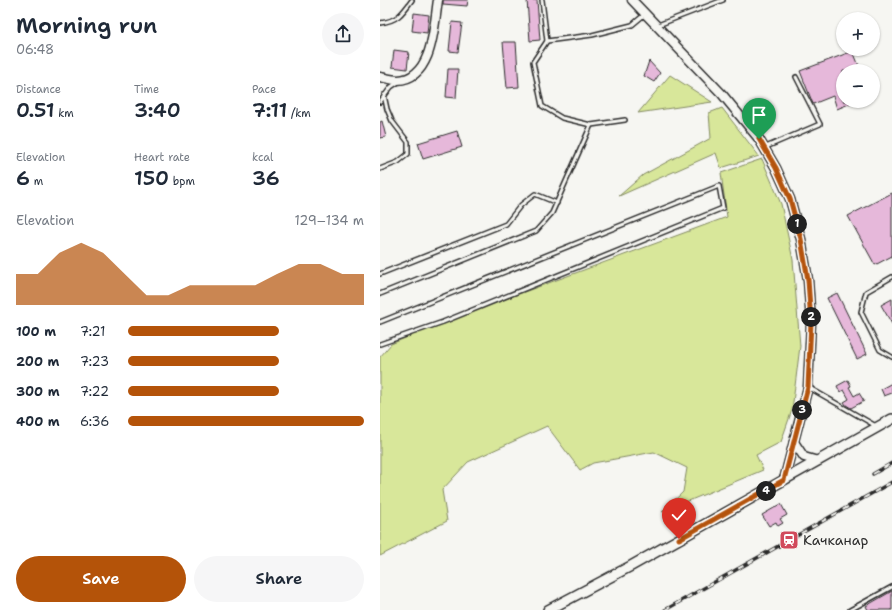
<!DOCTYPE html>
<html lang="en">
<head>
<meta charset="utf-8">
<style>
	:root { --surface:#fff; --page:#f6f6f7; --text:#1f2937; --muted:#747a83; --accent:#b45309 }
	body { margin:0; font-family:"Shantell Sans",sans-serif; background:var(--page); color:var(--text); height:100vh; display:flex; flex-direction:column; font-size:15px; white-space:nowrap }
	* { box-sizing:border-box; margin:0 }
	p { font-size:13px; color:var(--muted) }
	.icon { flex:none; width:22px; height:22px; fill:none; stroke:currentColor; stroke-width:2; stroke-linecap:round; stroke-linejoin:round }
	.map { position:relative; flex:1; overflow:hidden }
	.side { display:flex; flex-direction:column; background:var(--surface); width:380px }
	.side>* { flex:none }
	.controls { position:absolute; left:456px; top:12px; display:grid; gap:8px }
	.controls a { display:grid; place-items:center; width:44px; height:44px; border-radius:50%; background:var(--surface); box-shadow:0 1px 3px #0004; font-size:20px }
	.pin { position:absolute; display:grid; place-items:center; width:34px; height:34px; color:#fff; margin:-41px -17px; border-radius:50% 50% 50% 0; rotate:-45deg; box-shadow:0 0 4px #0007 }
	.pin .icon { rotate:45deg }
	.km { position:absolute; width:20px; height:20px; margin:-10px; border-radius:50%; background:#222; color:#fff; font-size:11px; line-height:20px; text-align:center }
	.round { display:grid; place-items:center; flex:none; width:42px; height:42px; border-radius:21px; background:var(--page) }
	.headline { display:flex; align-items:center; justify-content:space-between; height:68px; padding:0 16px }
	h1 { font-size:22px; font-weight:600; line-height:30px }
	.figures { display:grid; grid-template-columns:repeat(3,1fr); gap:6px; height:68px; padding:4px 16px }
	.figures div { display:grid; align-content:center }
	.figures b { font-size:20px; font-weight:600 }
	.figures small { font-size:11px; font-weight:400 }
	.figures p { font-size:11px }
	.chart { height:112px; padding:8px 16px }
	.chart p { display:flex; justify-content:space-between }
	.chart svg { width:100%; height:72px; margin-top:4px; fill:var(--accent); opacity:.7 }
	.primary-button { display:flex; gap:8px; margin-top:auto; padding:8px 16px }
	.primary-button a { flex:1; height:46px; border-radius:24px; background:var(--accent); color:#fff; font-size:16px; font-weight:600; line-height:46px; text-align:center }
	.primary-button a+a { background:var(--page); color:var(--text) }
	ul { padding:0 16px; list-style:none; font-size:13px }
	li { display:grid; grid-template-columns:64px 48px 1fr; align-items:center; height:30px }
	li i { height:10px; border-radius:5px; background:var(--accent) }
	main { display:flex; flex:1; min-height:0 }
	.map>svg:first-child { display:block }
	.green { fill:#d8e79a; stroke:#828962 }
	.building { fill:#e6b8da; stroke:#2b2b2b }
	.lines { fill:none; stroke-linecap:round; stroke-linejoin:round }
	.lane-casing { stroke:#2b2b2b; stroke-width:6 }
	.secondary-casing { stroke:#2b2b2b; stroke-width:11 }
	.primary-casing { stroke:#2b2b2b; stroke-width:12 }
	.lane { stroke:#f6f6f2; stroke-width:3 }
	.secondary { stroke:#f6f6f2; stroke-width:8 }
	.primary { stroke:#f6f6f2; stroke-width:9 }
	.rail-casing { stroke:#2b2b2b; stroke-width:3.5 }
	.rail { stroke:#f6f6f2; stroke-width:2; stroke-dasharray:6; stroke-linecap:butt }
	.route-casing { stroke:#fff; stroke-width:8 }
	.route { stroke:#b45309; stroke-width:5 }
	.labels { text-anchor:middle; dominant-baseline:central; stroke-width:4; stroke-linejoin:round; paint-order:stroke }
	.poi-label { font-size:14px; fill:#2b2b2b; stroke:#f6f6f2; text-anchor:start }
</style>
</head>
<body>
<main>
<section class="side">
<div class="headline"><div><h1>Morning run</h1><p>06:48</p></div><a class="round"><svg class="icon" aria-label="share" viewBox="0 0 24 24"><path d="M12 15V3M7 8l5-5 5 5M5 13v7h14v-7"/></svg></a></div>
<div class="figures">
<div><p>Distance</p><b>0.51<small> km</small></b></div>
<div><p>Time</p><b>3:40</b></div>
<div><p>Pace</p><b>7:11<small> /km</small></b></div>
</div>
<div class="figures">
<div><p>Elevation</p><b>6<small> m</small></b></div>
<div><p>Heart rate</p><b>150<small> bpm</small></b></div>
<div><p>kcal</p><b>36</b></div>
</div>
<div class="chart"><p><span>Elevation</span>129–134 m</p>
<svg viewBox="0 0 160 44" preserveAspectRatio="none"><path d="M0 44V25L10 25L20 12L30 6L40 12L50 25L60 38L70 38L80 32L90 32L100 32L110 32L120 25L130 19L140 19L150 25L160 25V44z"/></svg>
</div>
<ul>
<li><b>100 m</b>7:21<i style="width:64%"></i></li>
<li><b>200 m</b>7:23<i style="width:64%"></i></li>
<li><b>300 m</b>7:22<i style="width:64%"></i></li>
<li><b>400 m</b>6:36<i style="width:100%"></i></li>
</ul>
<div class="primary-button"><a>Save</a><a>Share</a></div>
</section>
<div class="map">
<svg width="512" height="610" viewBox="0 0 512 610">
	<rect width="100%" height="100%" fill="#f6f6f2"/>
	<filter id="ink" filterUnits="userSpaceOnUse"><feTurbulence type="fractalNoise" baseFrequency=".025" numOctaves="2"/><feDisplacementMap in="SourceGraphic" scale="8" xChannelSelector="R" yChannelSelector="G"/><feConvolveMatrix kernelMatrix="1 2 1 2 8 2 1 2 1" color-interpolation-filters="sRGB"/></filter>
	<g filter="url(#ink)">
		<g class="green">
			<path d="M290,75L332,102L258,113Z"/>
			<path d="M342,108L379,156L341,168L336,153L239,196L263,175L331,138L329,113Z"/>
			<path d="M382,159L401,204L413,260L420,346L412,410L401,442L376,455L383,470L282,512L303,492L307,468L274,452L213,463L200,470L167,426L88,462L62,490L67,521L0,556V357L11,344L63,322L347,217L341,173Z"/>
		</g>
		<g class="building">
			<path d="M63,0H88L87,6L63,4Z"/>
			<path d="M147,0H157L160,40L150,41Z"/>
			<path d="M34,13L49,15L47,33L32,31Z"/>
			<path d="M72,22L82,23L78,52L69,51Z"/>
			<path d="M123,42H136L139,87L127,88Z"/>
			<path d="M14,50L29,52L27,69L12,67Z"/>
			<path d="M473,51L481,71H463V101H476L457,109L453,96L433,104L420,71Z"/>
			<path d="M269,61L280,73L274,82L264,76Z"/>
			<path d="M68,69H78L76,98L66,97Z"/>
			<path d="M2,121L6,137L0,138V122Z"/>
			<path d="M77,131L82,147L43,159L38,143Z"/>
			<path d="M512,193V256L495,265L468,216Z"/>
			<path d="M457,293L487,354L477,359L447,298Z"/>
			<path d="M512,299V324L501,305Z"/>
			<path d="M468,380L471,386L469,387L474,396L479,393L484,401L471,408L466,405L464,402L469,399L464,390L460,392L457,386Z"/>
			<path d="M512,383V393L504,396L501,389Z"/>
			<path d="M401,504L407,515L400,519L403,523L398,526L396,522L389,526L382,515Z"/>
			<path d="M512,591V610H488L486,606Z"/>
		</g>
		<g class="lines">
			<defs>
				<g id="lane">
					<path d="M162,0L167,41L212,35L252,25L264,15"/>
					<path d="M0,23C17,21 22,14 32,0"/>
					<path d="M278,25L343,0"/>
					<path d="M167,41L153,62L162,106L182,118L211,125L245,120"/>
					<path d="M0,102L11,87L17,83"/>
					<path d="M386,147L440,124L416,77"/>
					<path d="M0,169L18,162L28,154V142L12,121L7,109L4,95"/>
					<path d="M0,274L126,224L141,205L155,194L177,203"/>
					<path d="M512,277L486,292L481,312L500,350L512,357"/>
					<path d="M0,294L156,231L172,213L211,125"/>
					<path d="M0,322L339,186L343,208L63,322L0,344"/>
					<path d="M428,387L496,426"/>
					<path d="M470,610L512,587"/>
				</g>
				<g id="secondary">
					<path d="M252,0L342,94L379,139L396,168L410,199L421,239L428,280L431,322L428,387L404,480"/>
					<path d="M0,77C6,78 12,80 18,80C53,79 54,25 58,0"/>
					<path d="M414,442L424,457L438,461"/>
				</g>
				<path id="primary" d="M168,610L251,566L512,419"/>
			</defs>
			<use href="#lane" class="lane-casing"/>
			<use href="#secondary" class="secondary-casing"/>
			<use href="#primary" class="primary-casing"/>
			<use href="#lane" class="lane"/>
			<use href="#secondary" class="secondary"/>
			<use href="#primary" class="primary"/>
			<defs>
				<g id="rail">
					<path d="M493,474L512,463"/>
					<path d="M285,610L512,482"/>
				</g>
			</defs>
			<use href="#rail" class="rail-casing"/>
			<use href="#rail" class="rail"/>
		</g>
	</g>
	<g class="lines" filter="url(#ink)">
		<defs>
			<path id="route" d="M299,539L404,480L428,387L431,322L428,280L421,239L410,199L396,168L379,139"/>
		</defs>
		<use href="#route" class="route-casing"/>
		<use href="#route" class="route"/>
	</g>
	<defs>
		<symbol id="station-square" viewBox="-11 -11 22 22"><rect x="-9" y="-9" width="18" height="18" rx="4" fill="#d1495b" stroke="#f6f6f2"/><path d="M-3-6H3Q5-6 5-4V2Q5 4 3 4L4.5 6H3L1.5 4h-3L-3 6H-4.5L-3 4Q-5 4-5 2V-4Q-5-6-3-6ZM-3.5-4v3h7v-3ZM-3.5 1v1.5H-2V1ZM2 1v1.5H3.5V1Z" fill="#fff"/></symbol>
	</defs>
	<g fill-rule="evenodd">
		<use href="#station-square" x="398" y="529" width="22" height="22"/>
	</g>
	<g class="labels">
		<g class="poi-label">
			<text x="423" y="540">Качканар</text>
		</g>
	</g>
</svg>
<div class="controls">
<a>+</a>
<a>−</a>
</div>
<div class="pin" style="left:379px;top:139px;background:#1e9e55"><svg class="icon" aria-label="arrive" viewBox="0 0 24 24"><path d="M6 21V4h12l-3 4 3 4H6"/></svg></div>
<div class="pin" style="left:299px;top:539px;background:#d93025"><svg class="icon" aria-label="check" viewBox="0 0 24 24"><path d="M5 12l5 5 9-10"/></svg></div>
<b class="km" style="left:417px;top:224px">1</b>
<b class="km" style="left:431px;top:317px">2</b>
<b class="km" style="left:422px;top:410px">3</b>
<b class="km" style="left:386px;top:491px">4</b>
</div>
</main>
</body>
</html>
